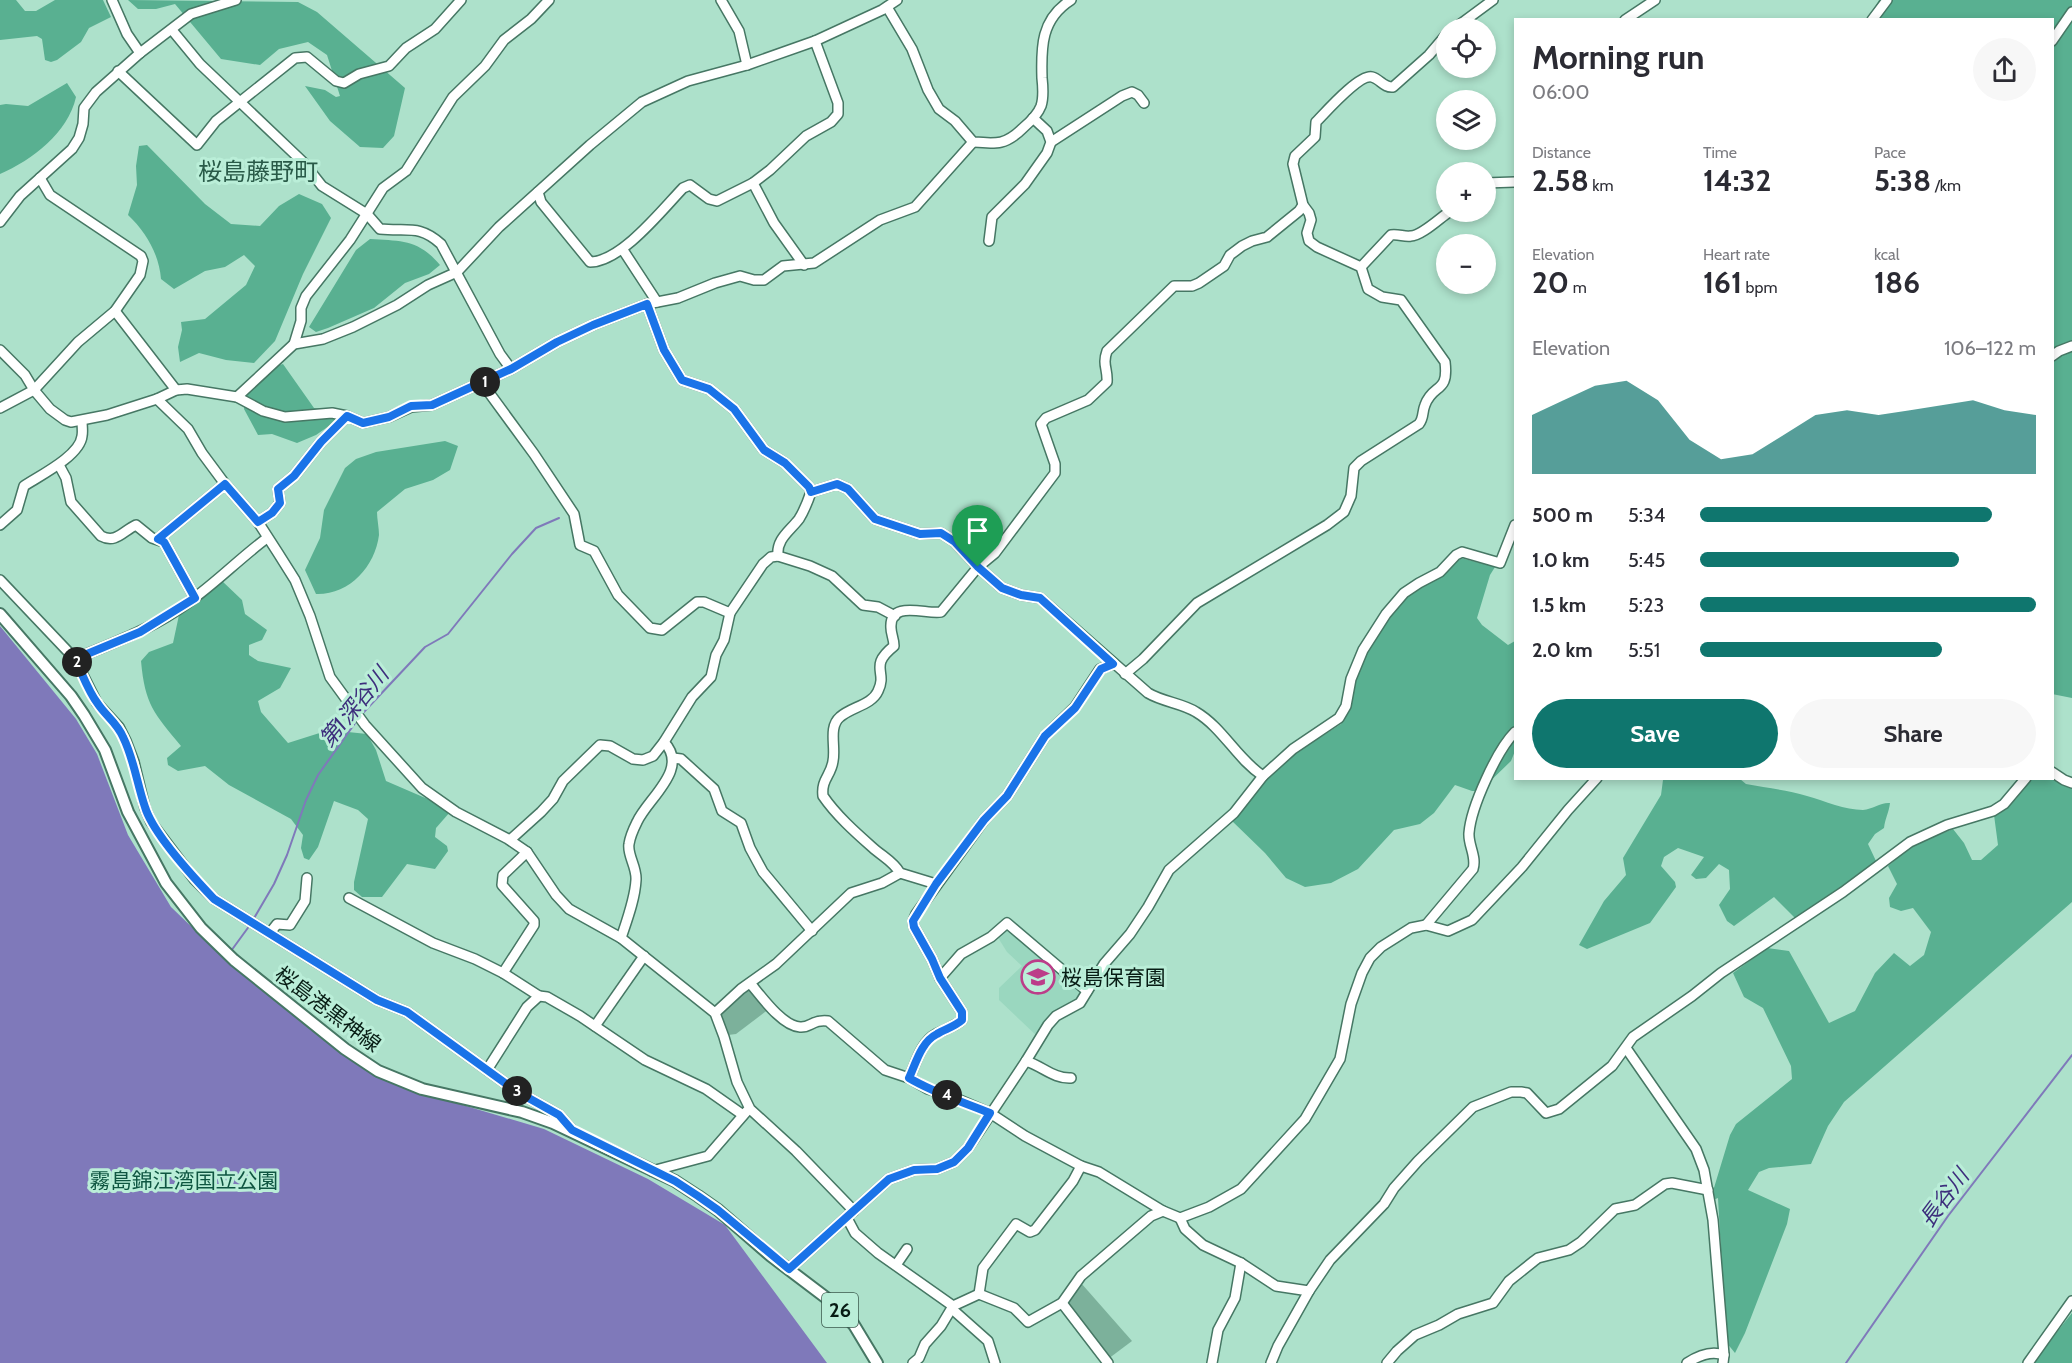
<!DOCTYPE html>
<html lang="en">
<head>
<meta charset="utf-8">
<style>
	:root { --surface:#fff; --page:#f7f7f7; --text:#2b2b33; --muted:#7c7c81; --accent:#0f766e }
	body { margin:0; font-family:Cabin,"Noto Sans JP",sans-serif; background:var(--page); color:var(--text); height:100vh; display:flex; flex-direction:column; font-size:22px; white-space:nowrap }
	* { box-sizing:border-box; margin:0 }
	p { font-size:20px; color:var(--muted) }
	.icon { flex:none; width:33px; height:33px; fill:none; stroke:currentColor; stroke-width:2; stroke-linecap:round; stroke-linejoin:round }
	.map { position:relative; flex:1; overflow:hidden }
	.side { position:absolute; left:1514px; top:18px; width:540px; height:762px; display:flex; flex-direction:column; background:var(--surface); border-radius:0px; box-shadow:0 3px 9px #0003 }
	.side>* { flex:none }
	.controls { position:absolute; left:1436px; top:18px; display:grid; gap:12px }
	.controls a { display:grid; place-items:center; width:60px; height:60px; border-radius:50%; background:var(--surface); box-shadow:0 3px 9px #0003; font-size:30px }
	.pin { position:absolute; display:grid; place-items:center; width:51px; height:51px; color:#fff; margin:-62px -26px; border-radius:50% 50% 50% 0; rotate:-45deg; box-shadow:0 0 6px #0007 }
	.pin .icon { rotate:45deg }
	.km { position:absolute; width:30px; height:30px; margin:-15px; border-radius:50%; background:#222; color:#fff; font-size:16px; line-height:30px; text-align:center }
	.round { display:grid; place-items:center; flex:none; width:63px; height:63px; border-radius:32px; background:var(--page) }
	.headline { display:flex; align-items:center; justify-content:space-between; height:102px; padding:0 18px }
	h1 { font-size:33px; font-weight:800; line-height:45px }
	.figures { display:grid; grid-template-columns:repeat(3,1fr); gap:9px; height:102px; padding:6px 18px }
	.figures div { display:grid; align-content:center }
	.figures b { font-size:30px; font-weight:800 }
	.figures small { font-size:16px; font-weight:400 }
	.figures p { font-size:16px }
	.chart { height:168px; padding:12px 18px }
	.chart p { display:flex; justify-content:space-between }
	.chart svg { width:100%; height:108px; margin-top:6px; fill:var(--accent); opacity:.7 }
	.cta { display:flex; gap:12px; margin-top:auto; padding:12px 18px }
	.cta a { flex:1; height:69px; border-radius:36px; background:var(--accent); color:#fff; font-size:24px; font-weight:800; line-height:69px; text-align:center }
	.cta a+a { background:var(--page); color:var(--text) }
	ul { padding:0 18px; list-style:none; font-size:20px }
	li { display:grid; grid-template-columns:96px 72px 1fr; align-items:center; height:45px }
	li i { height:15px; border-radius:8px; background:var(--accent) }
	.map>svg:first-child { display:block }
	.built { fill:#9ad7bf }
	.green { fill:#7cb19b }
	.forest { fill:#59b091 }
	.water { fill:#7f79ba }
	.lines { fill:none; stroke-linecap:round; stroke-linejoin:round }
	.stream { stroke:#7f79ba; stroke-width:2 }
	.minor-casing { stroke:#467764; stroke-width:12 }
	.major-casing { stroke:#467764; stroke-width:14 }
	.minor { stroke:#fff; stroke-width:9 }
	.major { stroke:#fff; stroke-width:10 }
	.route-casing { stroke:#fff; stroke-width:12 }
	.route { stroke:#1a73e8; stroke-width:8 }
	.labels { text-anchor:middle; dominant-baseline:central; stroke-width:6; stroke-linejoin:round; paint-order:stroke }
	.shield { fill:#baeed8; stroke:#3d5b4f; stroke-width:1.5 }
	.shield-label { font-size:20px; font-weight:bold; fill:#071c14 }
	.poi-label { font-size:21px; fill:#071c14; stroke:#baeed8; text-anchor:start }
	.street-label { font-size:21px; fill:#071c14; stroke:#baeed8 }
	.park-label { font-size:21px; fill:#0f5641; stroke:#baeed8 }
	.water-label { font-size:22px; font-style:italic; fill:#3d2e7c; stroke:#baeed8 }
	.quarter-label { font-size:24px; fill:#295a48; stroke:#baeed8 }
</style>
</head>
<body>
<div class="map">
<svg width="2072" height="1363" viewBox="0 0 2072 1363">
	<rect width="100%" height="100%" fill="#ade1cb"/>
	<path class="built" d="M1008,928L1083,992L1038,1037L999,1000V988L1022,966L1007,952L997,936Z"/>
	<g class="green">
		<path d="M748,988L769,1009L736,1034L728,1035L719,1015Z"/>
		<path d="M1081,1283L1132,1341L1108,1359L1065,1303Z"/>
	</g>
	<g class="forest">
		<path d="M0,0H16L25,11H36L55,0H103L111,17L89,28L81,42L57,60L51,62L45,60L42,39L37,36L0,40Z"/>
		<path d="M128,0L298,2L317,12L405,88L394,136L383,148L360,147L330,121L305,86L325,90L336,97L340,96L327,55L308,42L279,49L260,65L221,59L175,4L156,9H138Z"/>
		<path d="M1879,0H2072V698L2052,694V20H1868Z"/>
		<path d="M67,83L76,97C68,133 32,160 0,174V105L6,104L28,106Z"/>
		<path d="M147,145L205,204L231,224L260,226L279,206L299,194L322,204L331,218L303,274L275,341L254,363L226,360L199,353L180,362L178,347L182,330L181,322L205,319L246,285L255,266L244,255L225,267L205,271L174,289L161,279C159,254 146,232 128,215L137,185L136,166L139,146Z"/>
		<path d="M370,239C401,241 418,239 440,265L429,274L405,283L374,308L328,328L316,332L309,327L356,250Z"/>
		<path d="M283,364L314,408L328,410L342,417L316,435L297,443L272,434L258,435L244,409L246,395L276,366Z"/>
		<path d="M445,441L458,446L450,470L433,480L405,489L377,512C377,519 379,528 379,535C375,567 349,595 316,594L305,570L320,538L324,510L345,468L356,459L376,452Z"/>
		<path d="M1461,558L1495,567L1490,575L1477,618L1482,625L1508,645L1515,641V751L1511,761L1480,791H1472L1455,785L1434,813L1420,824L1394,830L1358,869L1331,883L1305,887L1286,878L1265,853L1231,820L1272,773L1296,753L1341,724L1349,707L1356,673L1384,622L1406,596L1441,577Z"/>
		<path d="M221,580L242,600L245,614L267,630L262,640L249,645V655L258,661L291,668L280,688L258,701L261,712L288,743L329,730L367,734L376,750L386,781L430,800L450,812L436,828L435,837L447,846L448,851L435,869L407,864L382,897H362L354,890V882L368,819L358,810L334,801L318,847L309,860L304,858L301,848L303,835L291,819L229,785L205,766L178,771L168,765L167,758L181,746C154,713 145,705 141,661L149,652L173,643L179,615Z"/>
		<path d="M2052,776L2072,786V902L1844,1102L1828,1126L1811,1164L1769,1168L1759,1172L1748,1190L1790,1209L1787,1224L1745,1333L1735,1353L1726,1342L1718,1198L1710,1201L1730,1135L1736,1124L1792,1079L1791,1066L1763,1008L1744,997L1733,973L1767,948L1789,951L1829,1023L1855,1011L1875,973L1894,953L1910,966L1924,955L1931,932L1913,908L1901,911L1890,907L1889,898L1897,884L1888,866L1913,845L1953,829L1964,843L1972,860H1981L1998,845L1994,815L2016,799L2031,779L2052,778Z"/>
		<path d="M1660,779H1740L1746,784C1767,788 1787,790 1807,796C1825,801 1845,810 1863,810C1873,809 1881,802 1890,803C1889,812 1885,819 1884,828L1875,834L1868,844L1876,861L1797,920L1774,897L1734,926L1727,921L1719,905L1730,889L1729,870L1719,864L1706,878L1696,879L1691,875L1704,857L1678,848L1664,857L1661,866L1675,882L1676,887L1650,923L1587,949L1579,945L1604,901L1626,875L1623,858L1661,795L1663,780Z"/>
		<path d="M2072,1313V1363H2032Z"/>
	</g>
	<path class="water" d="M0,626L76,719L97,754L128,835L171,907L224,958L336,1050L377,1075L439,1098L544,1129L648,1179L725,1225L827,1363H0Z"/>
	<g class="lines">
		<g class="stream">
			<path d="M362,714L425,647L448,634L512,554L536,528L559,518"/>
			<path d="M253,920L274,884L287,855L306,800L318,775L358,719"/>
			<path d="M231,951L250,925"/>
			<path d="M1846,1363L1948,1216L2072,1055"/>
		</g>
		<defs>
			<g id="minor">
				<path d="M112,0L127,34L140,53"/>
				<path d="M721,0L739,31L747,65"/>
				<path d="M887,7L912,49L928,90L939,109L955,121L973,142C997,144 1006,145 1023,128C1030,122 1038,114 1041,106C1044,97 1043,87 1042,78C1041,47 1041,19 1071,0"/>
				<path d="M1625,20L1655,0"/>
				<path d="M1872,20L1887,0"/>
				<path d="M1455,28L1493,0"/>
				<path d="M172,30L200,64L303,162L322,186L367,214L380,229C407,232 419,224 441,244L500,354L511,369"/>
				<path d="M2052,41L2072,12"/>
				<path d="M118,71L197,145L216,121L295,58L307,57L336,81L344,83L359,74L389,66L406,48L435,29L461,0"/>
				<path d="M1051,142L1122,96L1132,92L1138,95L1144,103"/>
				<path d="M753,183L774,223L804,265"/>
				<path d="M1485,183L1515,182"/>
				<path d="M538,192L541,202L590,262C621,262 662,210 683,188L690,185L709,199L717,201L753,183L770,170L806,136L831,122L838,114V103L815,41"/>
				<path d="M0,222L20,196L72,149L79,138L83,124L84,108L96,92L140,53L191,14L236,0"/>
				<path d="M989,241L992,217L1025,184L1047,153L1051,142L1047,131L1033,118"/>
				<path d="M623,250L657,302"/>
				<path d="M1361,267L1391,235C1399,234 1404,237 1411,236C1421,236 1440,218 1449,212"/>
				<path d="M647,304L664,350L682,380L709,389L734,409L764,450L785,463L809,487L811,492"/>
				<path d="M115,311L176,390"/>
				<path d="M294,344L301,321V308L306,296L350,240L383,188L406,171L453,97L485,66L504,40L531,19L549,0"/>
				<path d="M0,350L25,375L34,390L50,409L65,420L71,422L107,415L157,399L176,390L187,389L237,397L263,411L285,417L332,413L347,416L363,423L389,417L411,407L432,405L511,369L557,342L593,325L647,304L678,298L715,283L740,276L754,280H764L783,266L814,263L880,220L915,207L973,142"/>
				<path d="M2052,356L2059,351L2072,346"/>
				<path d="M482,383L534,454L574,514L580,545L594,551L618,595L650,628L662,630L697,602H704L730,613"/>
				<path d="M237,397L294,344L323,339L353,327L397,305L428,285L457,272L499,227L590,145L642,102L688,81L747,65L815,41L882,10L897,0"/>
				<path d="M157,399L188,429L202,453L225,484L258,522L278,553L295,580L310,616L330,677L365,725L422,788L456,812L508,839L527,852L556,895L569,909L621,938L715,1013L724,1037L737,1082L750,1109L796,1151L854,1211"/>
				<path d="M0,408L34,390L78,342L115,311L140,275L143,261L141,256L50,195L40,178"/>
				<path d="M59,465L66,478L71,502L101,536C116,544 123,531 136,525L152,538L164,542L195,598"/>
				<path d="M258,522L272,513L280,503L278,489L294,476L321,442L347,416"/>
				<path d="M0,525L17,510L24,486C39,476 80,456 82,436C83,432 82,426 82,421"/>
				<path d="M158,539L225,484"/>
				<path d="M778,556C776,539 790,531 799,519C804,511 808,501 811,492L837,484L848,489L875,519L920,534L941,533L955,542L978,567L1002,588L1021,595L1040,598L1148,693C1163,702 1182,703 1196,712C1223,728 1237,759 1263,776"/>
				<path d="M0,580L75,659L97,703L119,727L126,741L134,762L145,808L151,822L194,879L214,899L377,1000L407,1012L516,1091L559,1115L572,1130"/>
				<path d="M75,659C110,644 144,632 176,611C209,590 236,561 267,538"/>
				<path d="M1125,674L1143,659L1197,603L1327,525L1344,512L1351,496L1354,468L1361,461L1419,424C1424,418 1422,412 1425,405C1433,383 1449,394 1445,362L1401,300L1382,297L1368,289L1361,267L1317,247L1309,241L1307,233L1311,220L1309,213L1303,205L1293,164L1295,156L1315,137L1316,122C1325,113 1359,74 1372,77C1380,79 1384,88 1393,87L1429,55L1446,35"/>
				<path d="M673,758L681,759L714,789L722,811L741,823L750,848L763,872L812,931"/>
				<path d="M2052,772L2064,780L2072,783"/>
				<path d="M510,840L541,812L553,799L563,781L600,745L610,746L633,759L643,760L653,756L664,742L692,697L711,677L716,655L724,640L730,613L763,564L771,557L778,556L810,566L832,576L863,605L878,607L895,616"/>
				<path d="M936,884L900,873C893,861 883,857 872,847C855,832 836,815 823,796C821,779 831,776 833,761C836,747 828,727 840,717C851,707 872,705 878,691C888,671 868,667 894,646C894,639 891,634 891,628C889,599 927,615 941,612L978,567L995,553L1055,473V464L1041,424L1046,418L1088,400L1107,382C1108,369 1102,365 1107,351L1174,286H1192L1199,283L1224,266L1230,255L1242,246L1252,241L1267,237L1299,211L1303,205"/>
				<path d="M349,898L433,943L475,959L503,973L539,996"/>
				<path d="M1426,925L1473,869C1477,857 1468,845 1469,833C1471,807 1497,750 1515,732"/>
				<path d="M270,933L277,924L290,925L305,901L307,878"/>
				<path d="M621,938C627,920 635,899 636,880C637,867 627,855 629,844C630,837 634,828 637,822C648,798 690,769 664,742"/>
				<path d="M503,973L534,925V921L502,885L503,875L527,852"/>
				<path d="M940,978L961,954L991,937L1007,923L1087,991"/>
				<path d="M750,983C761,996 782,1026 800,1027C811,1028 812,1019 828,1021L885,1070L909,1078L928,1089L948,1095L990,1113L1025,1136L1081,1166L1099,1172L1163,1211L1180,1218L1209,1207L1241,1189L1305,1119L1340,1059L1351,1004L1362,973L1370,958L1381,947L1411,928L1426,925L1448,931L1472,920L1522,867L1568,810L1597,778"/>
				<path d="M715,1013L741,989L776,964L851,893L882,883L900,873"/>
				<path d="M595,1026L644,956"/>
				<path d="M1626,1048L1696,1149L1704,1170L1713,1220L1724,1355"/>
				<path d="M1026,1061C1042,1066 1054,1079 1071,1078"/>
				<path d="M487,1070L527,1007L539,996L547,997L580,1016L645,1060L706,1089L743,1115"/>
				<path d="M909,1078C916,1063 921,1042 936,1034C945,1029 954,1027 962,1020V1012L940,978L932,959L914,927L913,921L916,914L984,820L1007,796L1045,736L1075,707L1100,669L1113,664"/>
				<path d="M652,1171L708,1156L747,1111"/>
				<path d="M847,1218L855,1233L878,1253L953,1306"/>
				<path d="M1180,1218L1185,1229L1203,1245L1241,1263L1276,1286L1309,1291"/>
				<path d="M896,1265L907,1249"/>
				<path d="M789,1269L889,1179L914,1170L937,1169L954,1162L968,1148L1026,1061L1048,1025L1056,1016L1080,1003L1104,964L1130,934L1148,907L1169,870L1234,813L1263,776L1293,749L1339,718L1346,706L1351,679L1363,650L1386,614L1404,593L1419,583L1440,572L1456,555L1462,552L1500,563L1515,525"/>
				<path d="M979,1294L983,1268L1016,1224L1030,1232L1035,1230L1073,1181L1081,1166"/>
				<path d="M1062,1303L1108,1363"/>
				<path d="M952,1309L988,1341L995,1363"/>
				<path d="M913,1363L919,1358L925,1344L941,1326L953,1306L979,1294L1014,1308L1028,1322L1062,1303L1081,1276L1151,1216L1163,1211"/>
				<path d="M1212,1363L1218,1330L1235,1298L1241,1263"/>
				<path d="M1271,1363L1278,1346L1309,1291L1330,1260L1384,1204L1394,1188L1418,1161L1473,1107L1511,1092H1521L1527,1093L1546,1113L1559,1109L1612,1066L1633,1037L1692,996L1721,973L1843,892L1910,842L1947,825L1993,811L2004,804L2026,778"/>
				<path d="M1387,1363L1397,1351L1415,1335L1439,1325L1458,1314L1493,1303L1509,1281L1534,1261L1538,1258L1569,1250L1581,1242L1615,1209L1635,1205L1665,1184L1672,1183L1708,1190"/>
				<path d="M1687,1363C1699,1355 1711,1350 1724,1355L1723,1363"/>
				<path d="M2028,1363L2072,1301"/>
			</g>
			<path id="major" d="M0,614L71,696L84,715L105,750L128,812L166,883L201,928L234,960L345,1049L378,1071L422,1089L522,1112L553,1123L675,1181L698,1196L718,1210L771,1256L837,1306L854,1325L877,1363"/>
		</defs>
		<use href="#minor" class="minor-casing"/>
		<use href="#major" class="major-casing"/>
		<use href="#minor" class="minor"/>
		<use href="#major" class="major"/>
	</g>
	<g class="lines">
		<defs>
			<path id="route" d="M647,304L664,350L682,380L709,389L734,409L764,450L785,463L809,487L811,492L837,484L848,489L875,519L920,534L941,533L955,542L978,567L1002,588L1021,595L1040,598L1113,664L1101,669L1075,708L1045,736L1007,796L984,820L936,884L913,921L914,927L932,959L940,978L962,1012V1020C954,1027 945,1029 937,1034C921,1042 916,1063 909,1078C934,1093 963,1102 990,1113L968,1148L954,1162L937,1169L914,1170L889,1179L789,1269L718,1210L698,1196L675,1181L572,1130L559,1115L516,1091L407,1012L377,1000L214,899C194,878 153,834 145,807C137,784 134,759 123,737C117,723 106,716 98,704C88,691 82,673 75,659L140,632L195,598L164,542L158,539L225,484L258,522L272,513L280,503L278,489L294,476L321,442L347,416L363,423L389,417L411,406L432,405L511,369L557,342L593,325Z"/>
		</defs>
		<use href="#route" class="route-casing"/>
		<use href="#route" class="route"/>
	</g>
	<defs>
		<symbol id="school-ring" viewBox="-11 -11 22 22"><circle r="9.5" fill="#baeed8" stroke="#bc3d89" stroke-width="1.5"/><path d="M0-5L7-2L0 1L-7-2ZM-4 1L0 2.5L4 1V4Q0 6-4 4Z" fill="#bc3d89"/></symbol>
	</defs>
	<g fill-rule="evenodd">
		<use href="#school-ring" x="1019" y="958" width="38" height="38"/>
	</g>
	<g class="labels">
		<rect class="shield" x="822" y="1293" width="36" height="34" rx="4.5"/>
		<g class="shield-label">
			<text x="840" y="1310">26</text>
		</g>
		<g class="poi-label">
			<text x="1061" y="977">桜島保育園</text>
		</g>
		<g class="street-label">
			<text transform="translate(328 1009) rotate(37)">桜島港黒神線</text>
		</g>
		<g class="park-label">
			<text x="184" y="1180">霧島錦江湾国立公園</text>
		</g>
		<g class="water-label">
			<text transform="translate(354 707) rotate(-51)">第1深谷川</text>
			<text transform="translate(1944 1198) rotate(-53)">長谷川</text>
		</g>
		<g class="quarter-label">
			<text x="258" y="171">桜島藤野町</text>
		</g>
	</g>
</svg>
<div class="controls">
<a><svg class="icon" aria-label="locate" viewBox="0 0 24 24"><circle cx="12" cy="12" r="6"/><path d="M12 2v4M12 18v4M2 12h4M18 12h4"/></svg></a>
<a><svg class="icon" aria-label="layers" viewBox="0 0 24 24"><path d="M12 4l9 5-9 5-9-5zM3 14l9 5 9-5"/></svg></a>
<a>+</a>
<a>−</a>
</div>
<div class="pin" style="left:978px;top:567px;background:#1e9e55"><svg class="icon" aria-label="arrive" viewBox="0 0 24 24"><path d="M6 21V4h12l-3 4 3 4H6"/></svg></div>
<b class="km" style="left:485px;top:382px">1</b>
<b class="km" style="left:77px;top:662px">2</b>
<b class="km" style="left:517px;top:1091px">3</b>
<b class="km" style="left:947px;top:1095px">4</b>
<section class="side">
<div class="headline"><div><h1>Morning run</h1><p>06:00</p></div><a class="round"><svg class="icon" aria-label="share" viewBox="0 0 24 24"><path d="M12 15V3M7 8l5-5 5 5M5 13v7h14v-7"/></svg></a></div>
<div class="figures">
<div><p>Distance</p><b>2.58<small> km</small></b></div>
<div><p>Time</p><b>14:32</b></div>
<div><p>Pace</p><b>5:38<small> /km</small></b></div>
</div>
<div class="figures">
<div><p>Elevation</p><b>20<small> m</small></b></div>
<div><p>Heart rate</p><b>161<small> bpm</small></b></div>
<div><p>kcal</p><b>186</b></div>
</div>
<div class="chart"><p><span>Elevation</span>106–122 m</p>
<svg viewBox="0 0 160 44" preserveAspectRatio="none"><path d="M0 44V20L10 14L20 8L30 6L40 14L50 30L60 38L70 36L80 28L90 20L100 18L110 20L120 18L130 16L140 14L150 18L160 20V44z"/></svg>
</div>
<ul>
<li><b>500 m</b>5:34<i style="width:87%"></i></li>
<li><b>1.0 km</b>5:45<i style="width:77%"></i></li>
<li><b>1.5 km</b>5:23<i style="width:100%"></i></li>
<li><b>2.0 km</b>5:51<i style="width:72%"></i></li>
</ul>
<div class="cta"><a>Save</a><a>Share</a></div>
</section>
</div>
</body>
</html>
